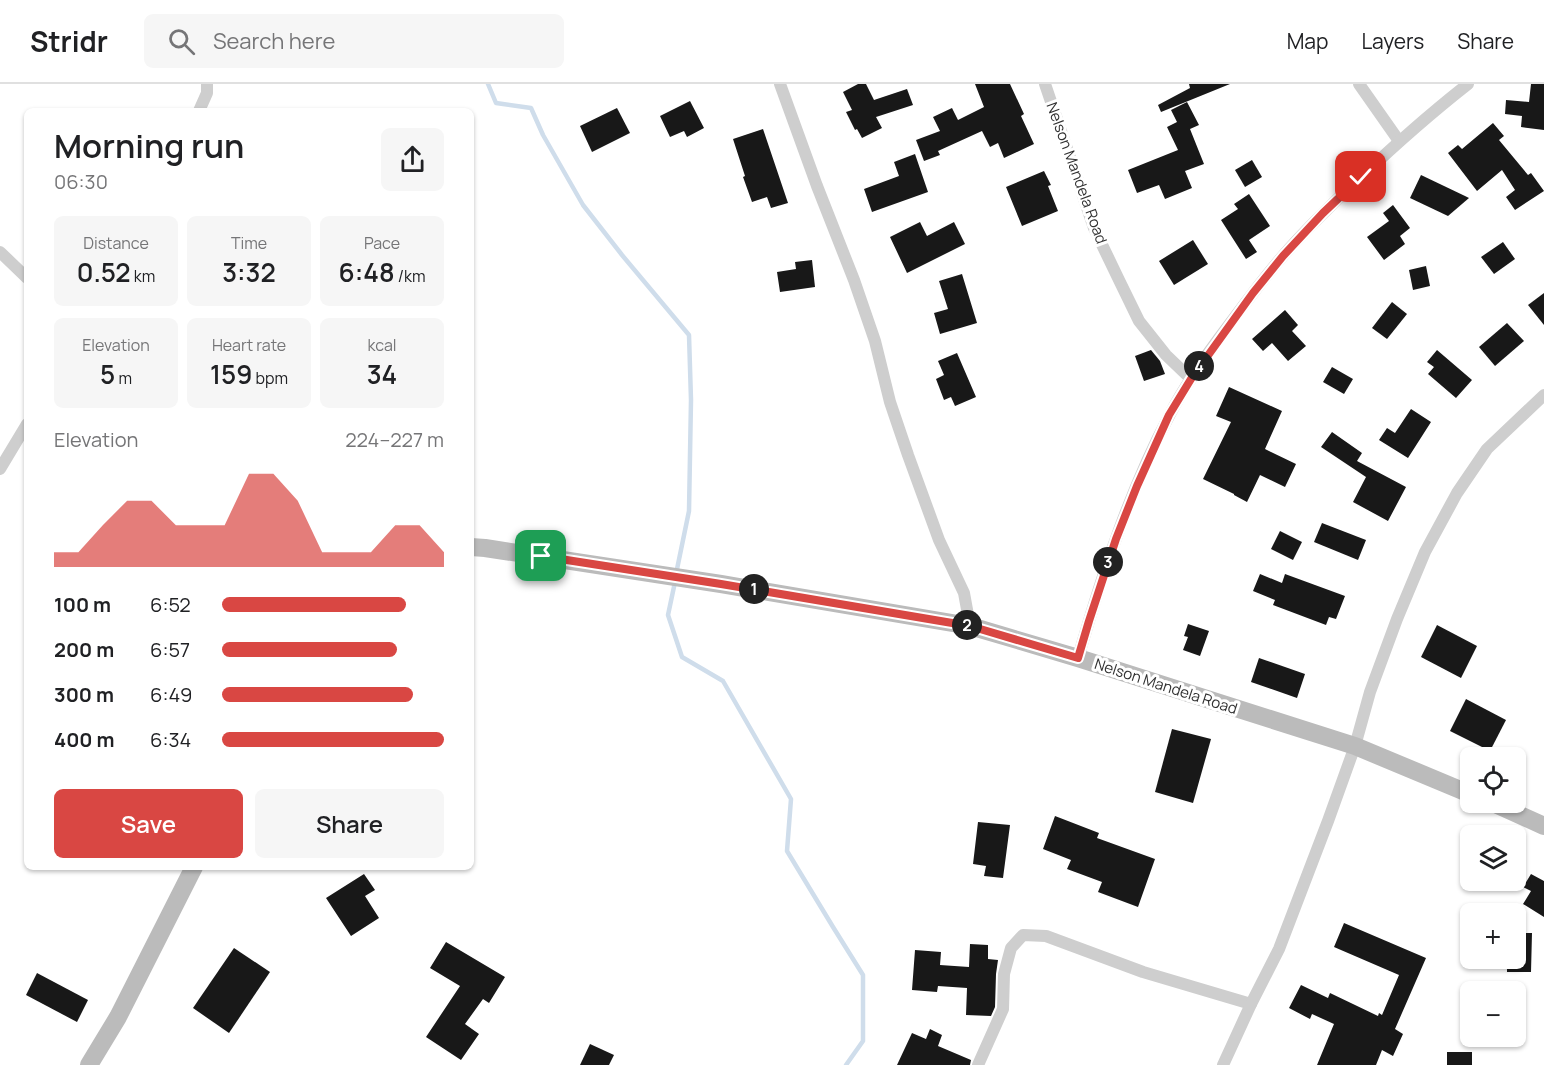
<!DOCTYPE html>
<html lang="en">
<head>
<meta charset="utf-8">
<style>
	:root { --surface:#fff; --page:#f6f6f6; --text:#202124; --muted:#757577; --line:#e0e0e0; --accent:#d94743 }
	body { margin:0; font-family:Manrope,sans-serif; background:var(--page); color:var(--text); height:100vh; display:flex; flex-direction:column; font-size:22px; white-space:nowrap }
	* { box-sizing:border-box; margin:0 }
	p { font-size:20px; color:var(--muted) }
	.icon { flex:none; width:33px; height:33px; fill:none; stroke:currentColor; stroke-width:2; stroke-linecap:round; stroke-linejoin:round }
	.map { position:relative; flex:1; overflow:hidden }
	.drawer { position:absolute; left:24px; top:24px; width:450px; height:762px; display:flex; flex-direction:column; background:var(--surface); border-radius:9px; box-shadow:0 2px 4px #0004 }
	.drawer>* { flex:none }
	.fabs { position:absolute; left:1460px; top:663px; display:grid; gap:12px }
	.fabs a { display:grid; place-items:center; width:66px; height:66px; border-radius:9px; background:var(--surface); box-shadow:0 2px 4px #0004; font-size:30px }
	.pin { position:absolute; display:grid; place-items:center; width:51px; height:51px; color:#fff; margin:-26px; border-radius:12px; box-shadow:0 3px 9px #0006 }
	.km { position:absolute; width:30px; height:30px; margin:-15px; border-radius:50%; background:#222; color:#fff; font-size:16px; line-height:30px; text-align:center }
	.round { display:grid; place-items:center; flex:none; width:63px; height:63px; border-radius:9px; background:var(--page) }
	.head { display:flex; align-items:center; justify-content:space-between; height:102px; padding:0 30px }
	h1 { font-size:33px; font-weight:600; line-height:45px }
	.stats { display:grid; grid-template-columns:repeat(3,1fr); gap:9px; height:102px; padding:6px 30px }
	.stats div { display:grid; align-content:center; border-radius:9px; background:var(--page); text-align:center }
	.stats b { font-size:26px; font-weight:600 }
	.stats small { font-size:16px; font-weight:400 }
	.stats p { font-size:16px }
	.chart { height:168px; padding:12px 30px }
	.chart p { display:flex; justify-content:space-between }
	.chart svg { width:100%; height:108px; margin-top:6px; fill:var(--accent); opacity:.7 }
	.action { display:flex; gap:12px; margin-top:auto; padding:12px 30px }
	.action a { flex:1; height:69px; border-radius:9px; background:var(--accent); color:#fff; font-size:24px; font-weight:600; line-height:69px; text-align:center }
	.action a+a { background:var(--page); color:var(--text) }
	ul { padding:0 30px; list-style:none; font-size:20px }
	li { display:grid; grid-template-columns:96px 72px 1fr; align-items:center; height:45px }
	li i { height:15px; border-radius:8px; background:var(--accent) }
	header { display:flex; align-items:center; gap:36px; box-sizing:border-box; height:84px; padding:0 30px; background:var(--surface); border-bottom:2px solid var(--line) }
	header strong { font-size:28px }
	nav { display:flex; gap:33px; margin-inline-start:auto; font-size:21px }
	.search { width:420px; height:54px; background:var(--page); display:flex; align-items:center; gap:15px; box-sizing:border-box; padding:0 21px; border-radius:9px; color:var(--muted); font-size:22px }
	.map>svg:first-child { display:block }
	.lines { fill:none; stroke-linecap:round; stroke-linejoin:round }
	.stream { stroke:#cfddeb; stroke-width:4.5 }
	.building { fill:#181818 }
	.street { stroke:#cecece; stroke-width:12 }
	.secondary { stroke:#bbb; stroke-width:18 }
	.route-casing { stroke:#fff; stroke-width:12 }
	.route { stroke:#d94743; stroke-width:8 }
	.labels { text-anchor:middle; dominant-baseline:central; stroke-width:6; stroke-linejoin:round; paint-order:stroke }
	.street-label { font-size:15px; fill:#313131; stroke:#fff }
</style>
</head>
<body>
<header>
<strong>Stridr</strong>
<div class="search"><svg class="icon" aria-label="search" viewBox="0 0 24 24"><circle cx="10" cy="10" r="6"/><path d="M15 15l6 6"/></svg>Search here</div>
<nav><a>Map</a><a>Layers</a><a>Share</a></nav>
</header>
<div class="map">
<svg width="1544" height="981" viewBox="0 0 1544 981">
	<rect width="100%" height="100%" fill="#fff"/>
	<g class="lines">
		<g class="stream">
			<path d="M488,0L496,19L531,24L543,51L583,121L622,171L689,251L691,316L689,427L676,490"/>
			<path d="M675,498L668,531L682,573L723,597L791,715L787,767L833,843L863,891V957L846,981"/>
		</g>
	</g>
	<g class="building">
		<path d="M858,0H866L874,16L907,5L913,21L876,33L882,44L862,54L857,45L855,46L846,28L852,26L843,8Z"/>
		<path d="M975,0H1010L1024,30L1021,32L1034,60L1004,74L998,59L990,63L982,47L938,67L940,71L924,77L916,56L940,47L933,33L952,24L958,36L984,23Z"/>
		<path d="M1189,0H1230L1161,28L1158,21L1190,4Z"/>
		<path d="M1531,0H1544V46L1521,43L1522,32L1505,30L1506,16L1529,18Z"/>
		<path d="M690,17L704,44L687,53L684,47L670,53L660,32Z"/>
		<path d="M1187,18L1199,41L1190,45L1204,80L1185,87L1192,104L1165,115L1159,101L1137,109L1128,86L1178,66L1167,43L1177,38L1171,26Z"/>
		<path d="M617,24L630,49L592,68L580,42Z"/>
		<path d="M1493,39L1504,52L1499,56L1528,91L1531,89L1544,107L1515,126L1506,113L1515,106L1502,86L1477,107L1448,69L1458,61L1462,65Z"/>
		<path d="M763,45L788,119L771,124L767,113L752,118L743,93L745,92L733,55Z"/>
		<path d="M915,70L928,108L872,128L864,105L899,92L894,78Z"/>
		<path d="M1252,76L1262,93L1245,103L1235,86Z"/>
		<path d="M1044,87L1051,101L1048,102L1058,127L1022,142L1006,103Z"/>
		<path d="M1421,91L1465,112L1469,114L1448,132L1410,114Z"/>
		<path d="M1249,110L1270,142L1249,156L1257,168L1246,175L1221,136L1238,125L1234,120Z"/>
		<path d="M1393,121L1410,144L1400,152L1405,160L1384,176L1367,153L1389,137L1383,129Z"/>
		<path d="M920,138L927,152L954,138L965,160L907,189L890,153Z"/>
		<path d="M1193,156L1208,180L1174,201L1159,177Z"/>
		<path d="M1503,158L1515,175L1494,190L1481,173Z"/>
		<path d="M812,176L815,203L780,208L777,188L796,185L795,178Z"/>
		<path d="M1426,182L1430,202L1413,206L1409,186Z"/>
		<path d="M962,190L977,239L940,250L934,229L948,225L939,197Z"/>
		<path d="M1544,209V241L1528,221Z"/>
		<path d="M1392,218L1407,230L1387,255L1372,244Z"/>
		<path d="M1285,226L1298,241L1292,247L1306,262L1288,277L1272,259L1263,267L1252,255Z"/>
		<path d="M1507,239L1524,257L1495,282L1479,263Z"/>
		<path d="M1151,266L1160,277L1165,290L1144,297L1135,272Z"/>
		<path d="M1437,266L1472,296L1456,314L1428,290L1434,283L1427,278Z"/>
		<path d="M957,269L976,313L955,322L951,313L944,316L936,295L944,291L938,277Z"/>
		<path d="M1332,283L1353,295L1344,310L1323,298Z"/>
		<path d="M1229,303L1282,327L1265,365L1296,380L1285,403L1260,391L1247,418L1234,411V410L1203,395L1231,338L1216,332Z"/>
		<path d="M1411,325L1431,338L1408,374L1379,356L1387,344L1395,349Z"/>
		<path d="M1332,348L1362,369L1357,377L1406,403L1388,437L1353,418L1366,393L1321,363Z"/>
		<path d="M1322,439L1366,456L1358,476L1314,458Z"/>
		<path d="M1280,447L1302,458L1293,476L1271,465Z"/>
		<path d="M1260,490L1282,499L1285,490L1345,512L1336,535L1329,533L1326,541L1273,521L1275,516L1253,507Z"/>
		<path d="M1188,540L1209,547L1200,572L1183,566L1188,553L1184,552Z"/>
		<path d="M1437,541L1477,562L1461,594L1421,573Z"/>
		<path d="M1259,574L1305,590L1297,614L1251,598Z"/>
		<path d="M1466,615L1506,636L1490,667L1450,647Z"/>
		<path d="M1172,645L1211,655L1193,719L1155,708Z"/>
		<path d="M1055,732L1099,749L1097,754L1155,775L1138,823L1098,808L1102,798L1067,785L1071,776L1043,765Z"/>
		<path d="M978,738L1010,741L1003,794L984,792L986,782L973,780Z"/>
		<path d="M364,790L375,806L365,812L379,834L351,852L326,814Z"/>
		<path d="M1531,790L1544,797V833L1523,820L1531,807L1523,803Z"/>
		<path d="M1344,839L1426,874L1395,945L1403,950L1393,972L1382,966L1376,981H1317L1334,940L1312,930L1310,935L1289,924L1301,901L1328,914L1330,909L1378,932L1379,929L1382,931L1399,891L1334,863Z"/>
		<path d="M1515,849H1532L1531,888H1507V874H1515Z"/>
		<path d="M446,858L505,893L489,919L483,915L465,940L479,950L461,976L426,953L460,902L430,884Z"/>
		<path d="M970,860L988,861V875L998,876L996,890L995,923L991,932L966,931L967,904L938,902L937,908L912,906L915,866L941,868L940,881L969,883Z"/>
		<path d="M234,864L270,888L229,949L193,924Z"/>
		<path d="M37,889L88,916L77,938L26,911Z"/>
		<path d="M930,945L942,951L938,962L971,976L970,981H897L912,949L926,955Z"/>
		<path d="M590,960L614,971L609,981H580Z"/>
		<rect x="1447" y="968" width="25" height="13"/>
	</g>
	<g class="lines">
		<g class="street">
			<path d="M780,0L817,102L854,196L875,257L890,318L908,371L939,456L964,509L970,542"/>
			<path d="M1045,0L1094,144L1119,196L1139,237L1166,271L1191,295"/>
			<path d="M1359,0L1399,57"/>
			<path d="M199,27L207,9V0"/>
			<path d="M0,168L27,194"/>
			<path d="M0,385L27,340"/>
			<path d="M1078,574C1102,491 1129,408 1169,332C1186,299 1207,270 1229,241C1246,218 1263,195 1282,173C1307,144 1334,118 1362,92C1396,60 1431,29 1468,0"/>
			<path d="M978,981L1003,925L1004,890L1011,864L1023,851L1046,852L1143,888L1251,920"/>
			<path d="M1223,981L1251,920L1279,865L1328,737L1355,662L1370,608L1397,535L1425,468L1457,409L1487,365L1544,311"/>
		</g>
		<g class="secondary">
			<path d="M471,463L485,464L721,500L970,542L1078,574L1355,662L1470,710"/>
			<path d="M1491,718L1544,742"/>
			<path d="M89,981L118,933L194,783"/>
		</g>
	</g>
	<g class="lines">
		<defs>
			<path id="route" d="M541,472L721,500L970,542L1078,574L1089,537L1116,455L1137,402L1169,331L1191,295L1253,209L1283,172L1323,129L1361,93"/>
		</defs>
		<use href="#route" class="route-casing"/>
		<use href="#route" class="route"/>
	</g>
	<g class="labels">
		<g class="street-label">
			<text transform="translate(1077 89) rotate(70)">Nelson Mandela Road</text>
			<text transform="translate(1166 602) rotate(18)">Nelson Mandela Road</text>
		</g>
	</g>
</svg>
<div class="fabs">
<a><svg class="icon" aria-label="locate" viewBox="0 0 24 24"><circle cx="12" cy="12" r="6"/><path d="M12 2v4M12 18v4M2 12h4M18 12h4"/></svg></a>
<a><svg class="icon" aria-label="layers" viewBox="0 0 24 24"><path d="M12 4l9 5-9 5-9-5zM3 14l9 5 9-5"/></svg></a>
<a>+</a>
<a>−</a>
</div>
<div class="pin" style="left:541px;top:472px;background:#1e9e55"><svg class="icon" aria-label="arrive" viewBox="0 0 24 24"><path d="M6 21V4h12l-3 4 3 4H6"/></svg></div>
<div class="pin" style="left:1361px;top:93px;background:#d93025"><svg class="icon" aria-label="check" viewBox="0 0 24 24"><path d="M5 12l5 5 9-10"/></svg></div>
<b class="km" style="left:754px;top:505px">1</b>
<b class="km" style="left:967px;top:541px">2</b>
<b class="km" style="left:1108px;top:478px">3</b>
<b class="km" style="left:1199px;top:282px">4</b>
<section class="drawer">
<div class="head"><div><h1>Morning run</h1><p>06:30</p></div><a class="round"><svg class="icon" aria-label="share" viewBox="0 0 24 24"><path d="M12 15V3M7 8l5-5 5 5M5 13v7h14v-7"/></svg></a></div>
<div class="stats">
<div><p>Distance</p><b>0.52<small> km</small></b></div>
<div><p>Time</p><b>3:32</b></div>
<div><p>Pace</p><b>6:48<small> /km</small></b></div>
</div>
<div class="stats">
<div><p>Elevation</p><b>5<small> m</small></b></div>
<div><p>Heart rate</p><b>159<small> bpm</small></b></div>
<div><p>kcal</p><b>34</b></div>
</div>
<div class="chart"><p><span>Elevation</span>224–227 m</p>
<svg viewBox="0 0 160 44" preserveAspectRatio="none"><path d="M0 44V38L10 38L20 27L30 17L40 17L50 27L60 27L70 27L80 6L90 6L100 17L110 38L120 38L130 38L140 27L150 27L160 38V44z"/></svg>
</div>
<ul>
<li><b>100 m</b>6:52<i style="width:83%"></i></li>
<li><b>200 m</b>6:57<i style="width:79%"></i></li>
<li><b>300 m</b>6:49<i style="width:86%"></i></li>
<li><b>400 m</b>6:34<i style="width:100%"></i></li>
</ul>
<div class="action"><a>Save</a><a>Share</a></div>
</section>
</div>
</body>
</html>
